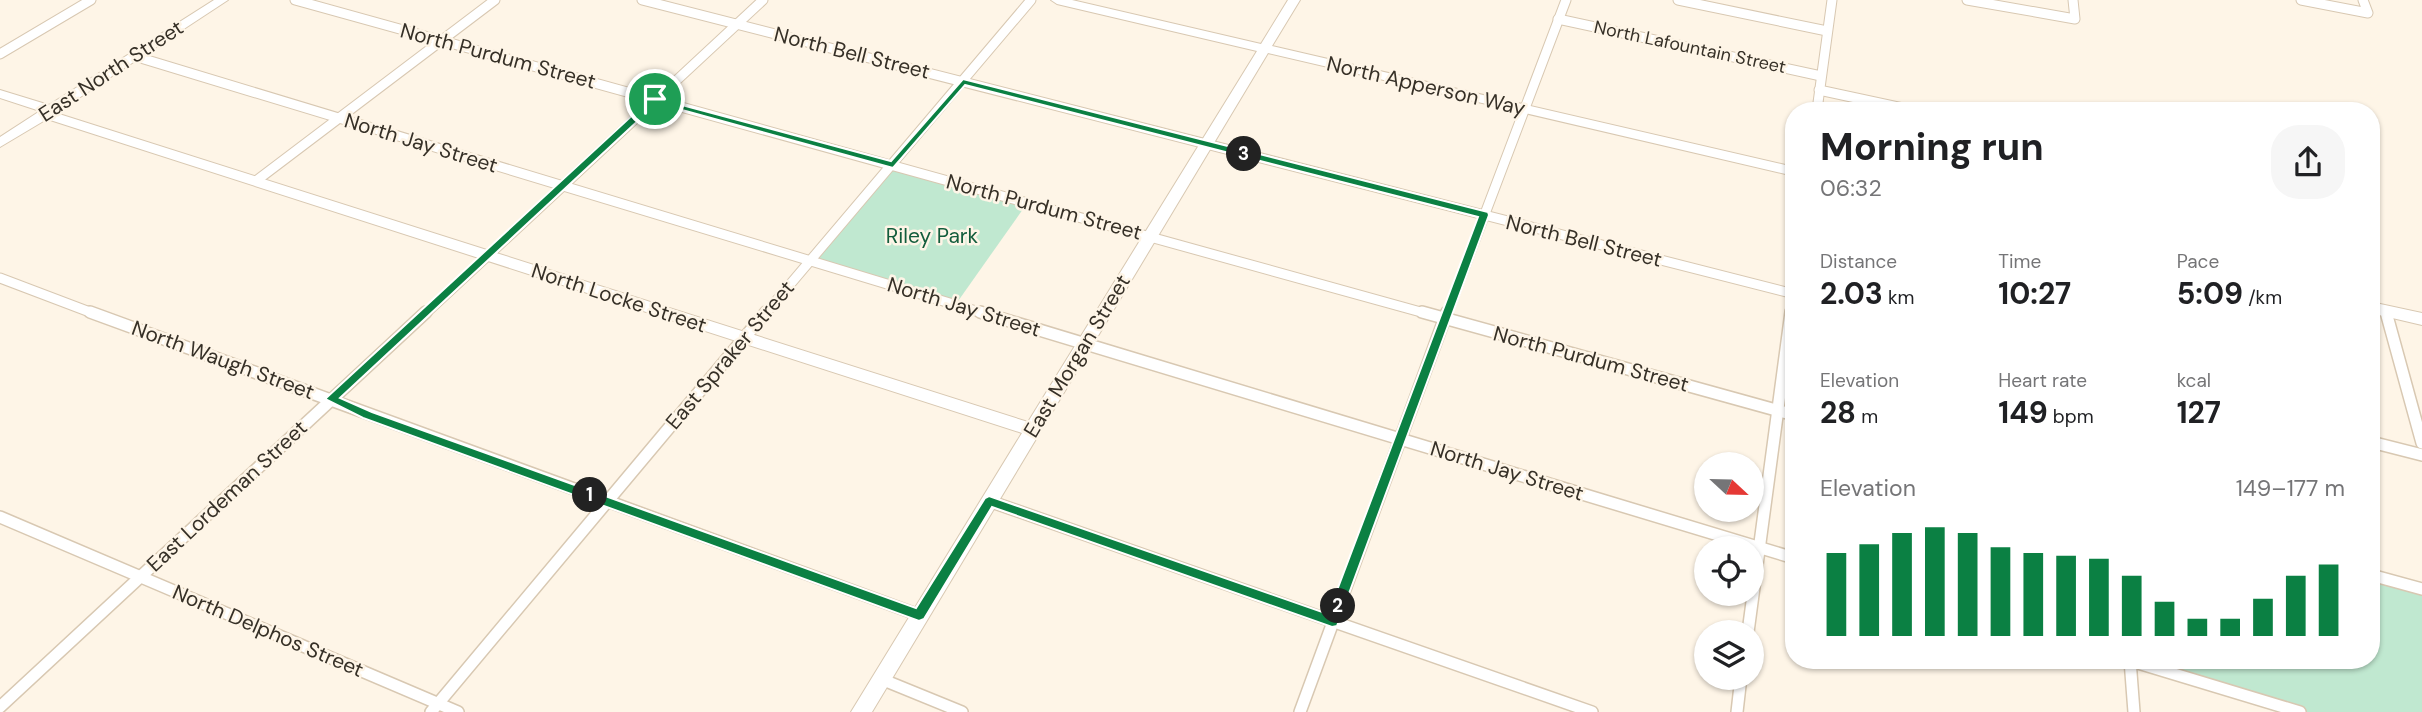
<!DOCTYPE html>
<html lang="en">
<head>
<meta charset="utf-8">
<style>
	:root { --surface:#fff; --page:#f6f6f6; --text:#202124; --muted:#757577; --accent:#0b8043 }
	body { margin:0; font-family:"DM Sans",sans-serif; background:var(--page); color:var(--text); height:100vh; display:flex; flex-direction:column; font-size:26px; white-space:nowrap }
	* { box-sizing:border-box; margin:0 }
	p { font-size:23px; color:var(--muted) }
	.icon { flex:none; width:38px; height:38px; fill:none; stroke:currentColor; stroke-width:2; stroke-linecap:round; stroke-linejoin:round }
	.map { position:relative; flex:1; overflow:hidden }
	.details { position:absolute; left:1785px; top:102px; width:595px; height:567px; display:flex; flex-direction:column; background:var(--surface); border-radius:28px; box-shadow:0 2px 5px #0004 }
	.details>* { flex:none }
	.needle { width:46px; rotate:112deg }
	.fabs { position:absolute; left:1694px; top:452px; display:grid; gap:14px }
	.fabs a { display:grid; place-items:center; width:70px; height:70px; border-radius:50%; background:var(--surface); box-shadow:0 2px 5px #0004; font-size:35px }
	.pin { position:absolute; display:grid; place-items:center; width:60px; height:60px; color:#fff; margin:-30px; border:4px solid #fff; border-radius:50%; box-shadow:0 2px 7px #0007 }
	.km { position:absolute; width:35px; height:35px; margin:-18px; border-radius:50%; background:#222; color:#fff; font-size:19px; line-height:35px; text-align:center }
	.round { display:grid; place-items:center; flex:none; width:74px; height:74px; border-radius:28px; background:var(--page) }
	.headline { display:flex; align-items:center; justify-content:space-between; height:119px; padding:0 35px }
	h1 { font-size:38px; font-weight:700; line-height:52px }
	.metrics { display:grid; grid-template-columns:repeat(3,1fr); gap:10px; height:119px; padding:7px 35px }
	.metrics div { display:grid; align-content:center }
	.metrics b { font-size:30px; font-weight:700 }
	.metrics small { font-size:19px; font-weight:400 }
	.metrics p { font-size:19px }
	.chart { height:196px; padding:14px 35px }
	.chart p { display:flex; justify-content:space-between }
	.chart svg { width:100%; height:126px; margin-top:7px; stroke:var(--accent); stroke-width:6 }
	.map>svg:first-child { display:block }
	.green { fill:#c0e8d0 }
	.lines { fill:none; stroke-linecap:round; stroke-linejoin:round }
	.street-far1-casing { stroke:#d8c8b2; stroke-width:11 }
	.street-casing { stroke:#d8c8b2; stroke-width:14 }
	.secondary-casing { stroke:#d8c8b2; stroke-width:2 }
	.street-far1 { stroke:#fff; stroke-width:9 }
	.street { stroke:#fff; stroke-width:11 }
	.secondary { fill:#fff; fill-rule:evenodd }
	.route { fill:#0b8043; stroke:#fff; stroke-width:2; fill-rule:evenodd }
	.labels { text-anchor:middle; dominant-baseline:central; stroke-width:5; stroke-linejoin:round; paint-order:stroke }
	.far-street-label { font-size:18px; fill:#363027; stroke:#fef5e7 }
	.street-label { font-size:21px; fill:#363027; stroke:#fef5e7 }
	.park-label { font-size:21px; fill:#135d3c; stroke:#fef5e7 }
</style>
</head>
<body>
<div class="map">
<svg width="2422" height="712" viewBox="0 0 2422 712">
	<rect width="100%" height="100%" fill="#fef5e7"/>
	<g class="green">
		<path d="M893,165L1028,202L956,304L812,261Z"/>
		<path d="M2371,575L2422,589V712H2300L2130,660H2371Z"/>
	</g>
	<g class="lines">
		<defs>
			<g id="street-far1">
				<path d="M295,0L1428,314"/>
				<path d="M642,0L1794,294"/>
				<path d="M1678,0L1827,31"/>
				<path d="M1967,0L2075,19L2073,0"/>
				<path d="M2301,0L2368,13L2363,0"/>
				<path d="M1558,19L1821,76"/>
				<path d="M0,54L91,0"/>
				<path d="M134,56L986,314"/>
				<path d="M1819,90L1912,110"/>
				<path d="M1817,110L1832,0"/>
				<path d="M256,181L495,0"/>
				<path d="M0,278L95,314"/>
				<path d="M2386,311L2387,314"/>
				<path d="M425,314L763,0"/>
				<path d="M765,314L1031,0"/>
				<path d="M1447,314L1566,0"/>
				<path d="M1791,314L1794,291"/>
			</g>
			<g id="street">
				<path d="M90,312L919,615"/>
				<path d="M980,312L1794,558"/>
				<path d="M1422,312L1794,415"/>
				<path d="M2386,312L2422,443"/>
				<path d="M2371,442L2422,455"/>
				<path d="M989,501L1592,712"/>
				<path d="M0,517L458,712"/>
				<path d="M2371,575L2422,589"/>
				<path d="M1748,632L1791,312"/>
				<path d="M2128,660L2300,712"/>
				<path d="M2130,660L2134,712"/>
				<path d="M881,679L962,712"/>
				<path d="M0,707L426,312"/>
				<path d="M431,712L766,312"/>
				<path d="M1300,712L1447,312"/>
				<path d="M1737,712L1741,677"/>
			</g>
			<g id="secondary">
				<path d="M214,0H228L56,113L1028,422L1257,51L1057,4L1051,0H1072L1261,44L1288,0H1300L1272,46L1794,167V176L1268,53L872,712H851L1022,433L47,119L0,147V137L40,111L0,98V90L49,105Z"/>
				<path d="M2371,302L2422,313V325L2371,313Z"/>
			</g>
		</defs>
		<use href="#street-far1" class="street-far1-casing"/>
		<use href="#street" class="street-casing"/>
		<use href="#secondary" class="secondary-casing"/>
		<use href="#street-far1" class="street-far1"/>
		<use href="#street" class="street"/>
		<use href="#secondary" class="secondary"/>
	</g>
	<path class="route" d="M963,79L1488,212L1489,215L1337,626L1332,627L992,507L924,619L919,621L363,418L325,399L652,97L891,161ZM965,85L1478,217L1328,614L989,496L985,498L916,608L372,412L340,398L657,103L893,168Z"/>
	<g class="labels">
		<g class="far-street-label">
			<text transform="translate(1690 47) rotate(12)">North Lafountain Street</text>
		</g>
		<g class="street-label">
			<text transform="translate(852 53) rotate(14)">North Bell Street</text>
			<text transform="translate(498 56) rotate(15)">North Purdum Street</text>
			<text transform="translate(111 71) rotate(-33)">East North Street</text>
			<text transform="translate(1426 86) rotate(13)">North Apperson Way</text>
			<text transform="translate(421 143) rotate(17)">North Jay Street</text>
			<text transform="translate(1044 207) rotate(15)">North Purdum Street</text>
			<text transform="translate(1584 241) rotate(14)">North Bell Street</text>
			<text transform="translate(619 298) rotate(18)">North Locke Street</text>
			<text transform="translate(964 307) rotate(17)">North Jay Street</text>
			<text transform="translate(730 355) rotate(-50)">East Spraker Street</text>
			<text transform="translate(1077 356) rotate(-59)">East Morgan Street</text>
			<text transform="translate(1591 359) rotate(15)">North Purdum Street</text>
			<text transform="translate(223 360) rotate(20)">North Waugh Street</text>
			<text transform="translate(1507 471) rotate(17)">North Jay Street</text>
			<text transform="translate(227 496) rotate(-43)">East Lordeman Street</text>
			<text transform="translate(268 631) rotate(23)">North Delphos Street</text>
		</g>
		<g class="park-label">
			<text x="932" y="236">Riley Park</text>
		</g>
	</g>
</svg>
<div class="fabs">
<a><svg class="needle" viewBox="-14 -14 28 28"><path d="M0-13l5 13h-10z" fill="#e53935"/><path d="M0 13l5-13h-10z" fill="#757577"/></svg></a>
<a><svg class="icon" aria-label="locate" viewBox="0 0 24 24"><circle cx="12" cy="12" r="6"/><path d="M12 2v4M12 18v4M2 12h4M18 12h4"/></svg></a>
<a><svg class="icon" aria-label="layers" viewBox="0 0 24 24"><path d="M12 4l9 5-9 5-9-5zM3 14l9 5 9-5"/></svg></a>
</div>
<div class="pin" style="left:655px;top:99px;background:#1e9e55"><svg class="icon" aria-label="arrive" viewBox="0 0 24 24"><path d="M6 21V4h12l-3 4 3 4H6"/></svg></div>
<b class="km" style="left:590px;top:495px">1</b>
<b class="km" style="left:1338px;top:606px">2</b>
<b class="km" style="left:1244px;top:154px">3</b>
<section class="details">
<div class="headline"><div><h1>Morning run</h1><p>06:32</p></div><a class="round"><svg class="icon" aria-label="share" viewBox="0 0 24 24"><path d="M12 15V3M7 8l5-5 5 5M5 13v7h14v-7"/></svg></a></div>
<div class="metrics">
<div><p>Distance</p><b>2.03<small> km</small></b></div>
<div><p>Time</p><b>10:27</b></div>
<div><p>Pace</p><b>5:09<small> /km</small></b></div>
</div>
<div class="metrics">
<div><p>Elevation</p><b>28<small> m</small></b></div>
<div><p>Heart rate</p><b>149<small> bpm</small></b></div>
<div><p>kcal</p><b>127</b></div>
</div>
<div class="chart"><p><span>Elevation</span>149–177 m</p>
<svg viewBox="0 0 160 44" preserveAspectRatio="none"><path d="M5 44V15M15 44V12M25 44V8M35 44V6M45 44V8M55 44V13M65 44V15M75 44V16M85 44V17M95 44V23M105 44V32M115 44V38M125 44V38M135 44V31M145 44V23M155 44V19"/></svg>
</div>
</section>
</div>
</body>
</html>
